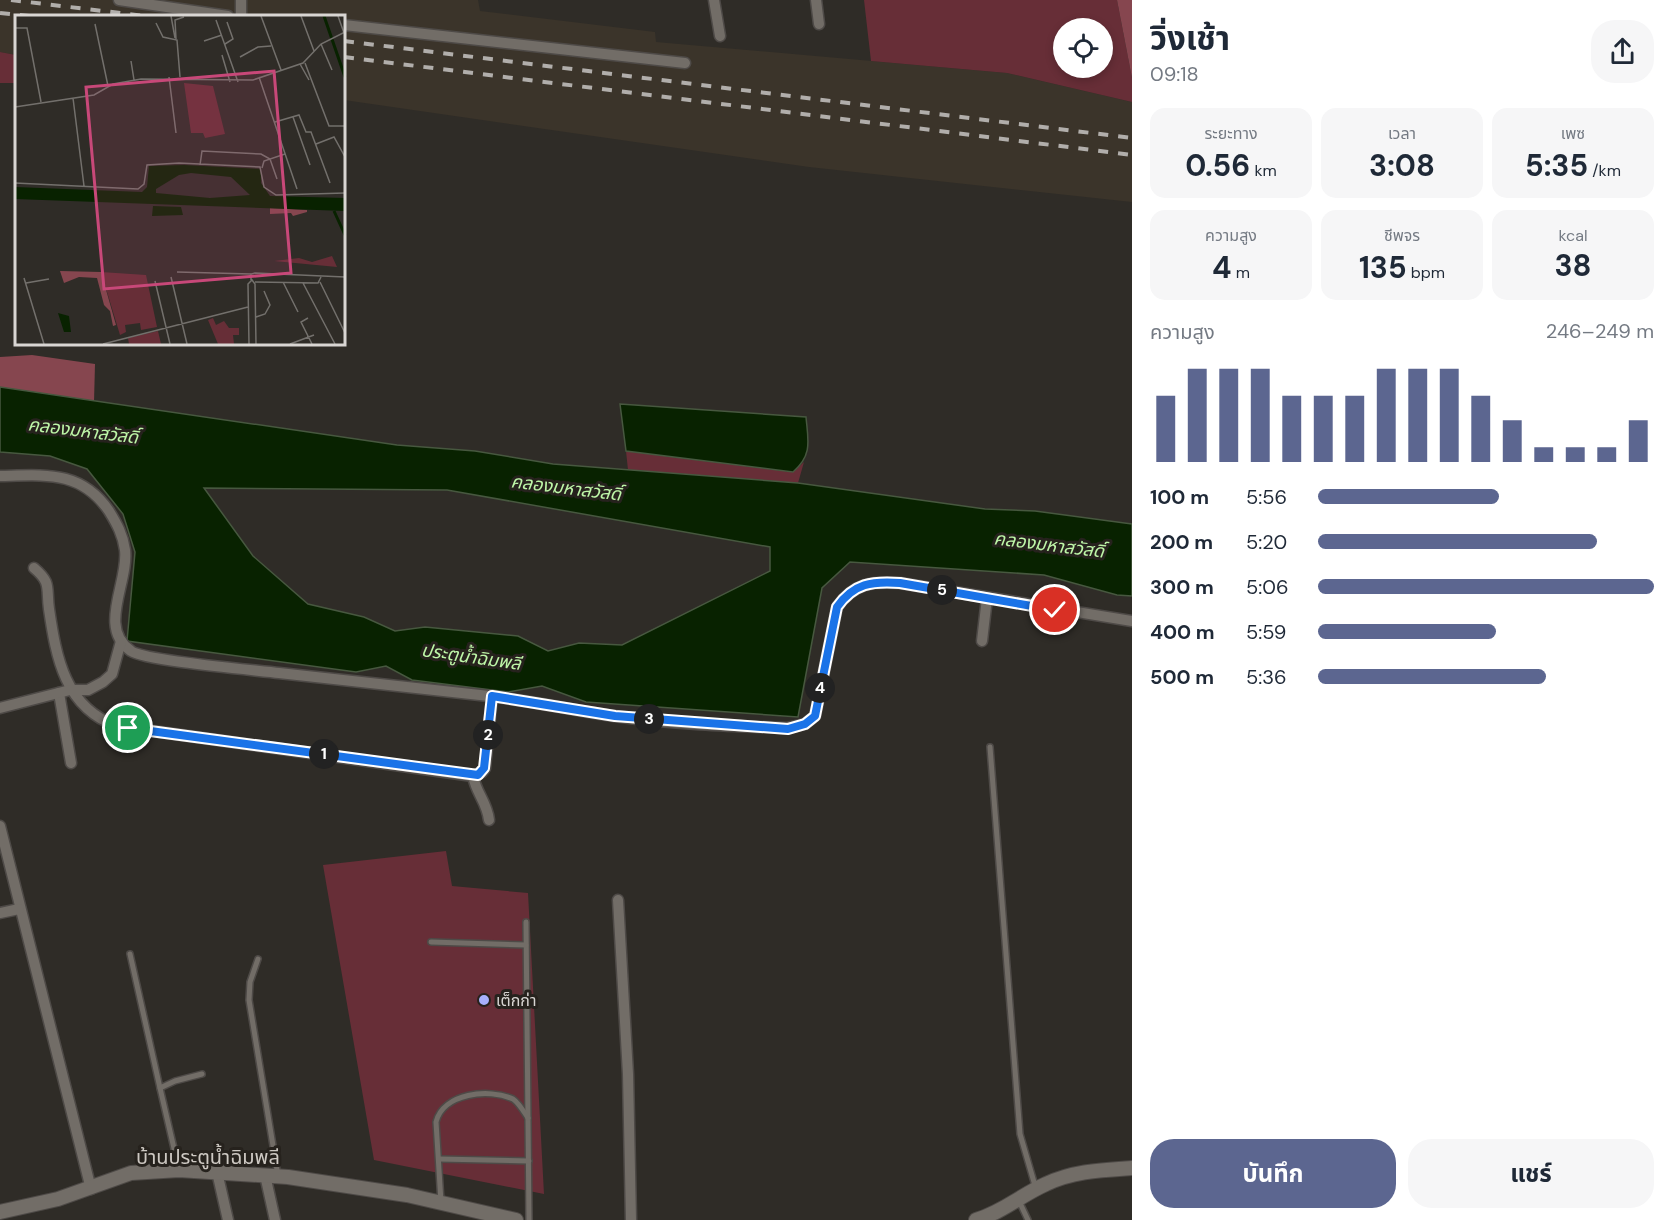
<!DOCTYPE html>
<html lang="th">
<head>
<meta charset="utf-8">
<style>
	:root { --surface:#fff; --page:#f6f6f7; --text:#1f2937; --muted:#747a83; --accent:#5c6690 }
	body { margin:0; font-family:"DM Sans","Noto Sans Thai",sans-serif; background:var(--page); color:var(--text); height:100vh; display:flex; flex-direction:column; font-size:22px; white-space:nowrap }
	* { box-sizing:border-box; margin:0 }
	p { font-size:20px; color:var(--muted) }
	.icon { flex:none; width:33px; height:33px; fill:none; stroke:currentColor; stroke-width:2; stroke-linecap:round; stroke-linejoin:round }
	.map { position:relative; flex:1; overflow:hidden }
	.panel { display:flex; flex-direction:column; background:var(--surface); width:540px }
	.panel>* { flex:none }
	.buttons { position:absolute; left:1053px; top:18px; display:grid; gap:12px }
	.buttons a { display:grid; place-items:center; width:60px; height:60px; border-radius:50%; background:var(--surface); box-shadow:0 3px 9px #0003; font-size:30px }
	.pin { position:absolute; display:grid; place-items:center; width:51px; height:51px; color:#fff; margin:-26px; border:3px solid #fff; border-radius:50%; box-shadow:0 2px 6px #0007 }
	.km { position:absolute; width:30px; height:30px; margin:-15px; border-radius:50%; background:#222; color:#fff; font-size:16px; line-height:30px; text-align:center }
	.round { display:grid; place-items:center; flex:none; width:63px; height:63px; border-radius:24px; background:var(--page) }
	.summary { display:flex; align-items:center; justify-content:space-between; height:102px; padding:0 18px }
	h1 { font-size:33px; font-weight:700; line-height:45px }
	.stats { display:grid; grid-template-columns:repeat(3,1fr); gap:9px; height:102px; padding:6px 18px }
	.stats div { display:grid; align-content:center; border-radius:15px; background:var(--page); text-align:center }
	.stats b { font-size:30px; font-weight:700 }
	.stats small { font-size:16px; font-weight:400 }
	.stats p { font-size:16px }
	.chart { height:168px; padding:12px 18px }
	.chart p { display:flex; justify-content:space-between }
	.chart svg { width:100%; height:108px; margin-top:6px; stroke:var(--accent); stroke-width:6 }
	.action { display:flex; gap:12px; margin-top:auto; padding:12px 18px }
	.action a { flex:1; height:69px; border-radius:24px; background:var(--accent); color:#fff; font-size:24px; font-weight:700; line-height:69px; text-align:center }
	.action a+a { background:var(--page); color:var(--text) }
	ul { padding:0 18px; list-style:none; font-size:20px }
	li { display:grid; grid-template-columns:96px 72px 1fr; align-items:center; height:45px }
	li i { height:15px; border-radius:8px; background:var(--accent) }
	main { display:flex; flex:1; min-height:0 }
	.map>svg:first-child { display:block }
	.built { fill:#3b342a }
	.green { fill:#672e37; fill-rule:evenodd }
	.forest { fill:#86464f }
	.water { fill:#082200; stroke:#47583f; stroke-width:1.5; fill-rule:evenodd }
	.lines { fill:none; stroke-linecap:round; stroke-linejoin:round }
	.service-casing { stroke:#4e4a47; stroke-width:8 }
	.minor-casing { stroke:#4e4a47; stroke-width:13 }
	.tertiary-casing { stroke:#4e4a47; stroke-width:16 }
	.service { stroke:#726d67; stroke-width:5 }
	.minor { stroke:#726d67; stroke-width:10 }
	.tertiary { stroke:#726d67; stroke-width:14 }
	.rail { stroke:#b1aeab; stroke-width:4; stroke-dasharray:10 10; stroke-linecap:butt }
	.route-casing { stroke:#fff; stroke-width:12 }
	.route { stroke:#1a73e8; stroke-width:8 }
	.poi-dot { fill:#a7b0fc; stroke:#26221d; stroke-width:2 }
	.labels { text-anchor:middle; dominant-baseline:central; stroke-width:6; stroke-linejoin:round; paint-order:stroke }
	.poi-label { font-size:16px; fill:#d9d6d3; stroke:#26221d; text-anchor:start }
	.water-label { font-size:18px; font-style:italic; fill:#bef6a8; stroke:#26221d }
	.quarter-label { font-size:20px; fill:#cec9c3; stroke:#26221d }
	.inset-river { fill:none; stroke:#082200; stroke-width:3 }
	.inset-road { fill:none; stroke:#73706c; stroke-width:1.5 }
	.view { fill:#c84879; fill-opacity:0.15; stroke:#c84879; stroke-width:3 }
	.inset-edge { fill:none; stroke:#d9d6d3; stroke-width:3 }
</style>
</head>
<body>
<main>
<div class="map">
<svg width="1132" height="1220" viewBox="0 0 1132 1220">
	<rect width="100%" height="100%" fill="#2f2c27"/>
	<path class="built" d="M0,0H478L480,11L655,32L656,42L1007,73L1132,102V202L809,167L344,100V16H16V55L0,52Z"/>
	<g class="green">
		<path d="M864,0H1117L1132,78V102L1007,73L871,61ZM1064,28H1102V68H1064Z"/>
		<path d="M0,52L16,55V83H0Z"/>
		<path d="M626,451L793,472L804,462L798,483L628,470Z"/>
		<path d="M446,851L452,886L528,893L544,1194L374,1160L323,865Z"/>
	</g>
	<g class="forest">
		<path d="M1117,0H1132V78Z"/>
		<path d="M32,355L95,364L94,402L0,387V357Z"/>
	</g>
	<g class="water">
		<path d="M0,387L397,445L475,451L553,464L798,483L985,509L1035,511L1132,524V596L1117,595L1044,575L850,562L822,588L798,717L586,702L542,686L508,692L412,680L386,666L356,672L127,641L135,552L123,514L87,469L50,456L0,452ZM204,488L447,490L770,547V571L622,645L579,643L548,651L518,636L425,627L395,631L364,617L308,604L253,556Z"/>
		<path d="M620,404L806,417C808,440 813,455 793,472L626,451Z"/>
	</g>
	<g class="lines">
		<defs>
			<g id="service">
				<path d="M990,747L1020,1134L1036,1189"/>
				<path d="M526,922L529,1220"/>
				<path d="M431,942L526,945"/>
				<path d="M130,954L160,1088"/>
				<path d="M258,959L250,982L249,1000L278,1176"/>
				<path d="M439,1159L529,1161"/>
				<path d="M179,1170L160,1088L175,1081L202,1074"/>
				<path d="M1019,1201L1028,1220"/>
				<path d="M441,1202L436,1122C443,1093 489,1088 513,1099C519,1103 524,1112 528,1118"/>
			</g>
			<g id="minor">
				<path d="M119,0L228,16"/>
				<path d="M714,0L720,36"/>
				<path d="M816,0L819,24"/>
				<path d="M241,16V0"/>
				<path d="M344,25L685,63"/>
				<path d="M0,476C45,475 81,470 109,511C117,524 123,535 125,550C129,582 97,628 131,651C145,661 255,670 279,673C349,681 419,688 489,696C531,701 572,710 614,716C671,724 730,726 787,728L805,724L815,716L837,607C854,583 872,581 900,583L1132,621"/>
				<path d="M34,568C52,583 46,588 49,609C56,657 65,708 117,726L473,776L482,772L485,768L492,696"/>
				<path d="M982,641L987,598"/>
				<path d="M59,693L71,763"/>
				<path d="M0,708L70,690H88L103,682L112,674L121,641"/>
				<path d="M473,776C476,793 487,802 489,820"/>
				<path d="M0,826L91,1189"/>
				<path d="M618,900L628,1074L631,1220"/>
				<path d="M0,913L19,909"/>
				<path d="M217,1172L228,1220"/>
				<path d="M265,1175L275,1220"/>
			</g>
			<g id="tertiary">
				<path d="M0,1212L58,1199L131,1173L179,1170L288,1177L407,1195L516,1220"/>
				<path d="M976,1220C1003,1212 1021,1195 1046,1184C1073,1171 1102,1170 1132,1168"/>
			</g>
		</defs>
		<use href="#service" class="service-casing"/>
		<use href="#minor" class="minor-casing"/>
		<use href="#tertiary" class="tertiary-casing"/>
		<use href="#service" class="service"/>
		<use href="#minor" class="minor"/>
		<use href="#tertiary" class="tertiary"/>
		<g class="rail">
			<path d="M11,0L145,16"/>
			<path d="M0,13L29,16"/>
			<path d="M344,41L1132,138"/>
			<path d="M344,57L1132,155"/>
		</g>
	</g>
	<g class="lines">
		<defs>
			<path id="route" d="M128,728L478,775L484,768L492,696L615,716L788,729L805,724L815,716L837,607C854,583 872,581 900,583L1055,610"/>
		</defs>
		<use href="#route" class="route-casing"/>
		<use href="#route" class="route"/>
	</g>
	<circle class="poi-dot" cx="484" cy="1000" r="6"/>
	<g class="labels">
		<g class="poi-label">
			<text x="496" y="1000">เต็กก่า</text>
		</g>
		<g class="water-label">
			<text transform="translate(83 431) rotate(7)">คลองมหาสวัสดิ์</text>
			<text transform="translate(566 488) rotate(7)">คลองมหาสวัสดิ์</text>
			<text transform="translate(1049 545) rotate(7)">คลองมหาสวัสดิ์</text>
			<text transform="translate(471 657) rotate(8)">ประตูน้ำฉิมพลี</text>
		</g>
		<g class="quarter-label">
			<text x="208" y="1157">บ้านประตูน้ำฉิมพลี</text>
		</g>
	</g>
	<g transform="translate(15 15)">
		<rect width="330" height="330" fill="#2f2c27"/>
		<path d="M169,68L198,71L210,119L190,123L188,118H176ZM317,241L322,252L259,246L284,243L297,247ZM86,257L131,260L142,312L126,315L125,308L110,310L111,317L105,320ZM198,303L201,310L209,306L214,313H224V320H218L219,329H203L193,305ZM143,316L146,329H114L113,323Z" fill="#672e37"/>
		<path d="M255,193L292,195V197L278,201L276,198L255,199ZM45,256L86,257L101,310L98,311L95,296L89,290L82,263L64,262L49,268Z" fill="#86464f"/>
		<path d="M169,150L246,154V168L255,181L330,183V196L0,184V172L127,177L132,172L134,151ZM176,158L216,162L235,180L195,183L141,178V174L164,160ZM138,191L166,192L168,200L137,201ZM43,298L54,301L56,317H49Z" fill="#082200" fill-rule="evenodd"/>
		<path class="inset-river" d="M309,1L330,62M319,196L330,220"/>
		<path class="inset-road" d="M156,1L160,23M246,1L266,55M286,1L299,36M323,1L329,18M201,5L223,67M141,8L148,22L162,25L165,62M80,9L93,71M0,13H12L26,87M161,24L160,5L169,2M189,26L207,20M210,29L218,24L212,7M306,29L317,55M207,40L215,67M225,42L243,32L256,31M116,46L119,65M290,48L314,111H330M285,49L294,65M154,62L161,118M244,62L282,174M58,83L69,171M0,92L79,80L98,69L126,64L238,65L288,48L306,29L330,17M278,102L295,150M260,107L284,100L291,117H296L315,168M301,129L319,122L330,142M185,150L187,136L246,139L255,144L262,164M247,153L249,146L270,139M0,168L123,174L129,169L132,150L164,148L245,152L249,172L261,180L330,178M162,257L236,259M156,262L172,329M9,263L29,329M236,265V259L240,258L330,262M140,266L155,329M240,267L303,268L306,262M268,267L283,297M305,267L330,318M11,268L34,264M288,268L320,329M241,302L250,299L255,290L249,276M293,303L286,307L297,329M88,329L233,292M234,329L233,269L237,265L240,269L241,329M275,329L299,320"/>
		<path class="view" d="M259,56L276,258L89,274L71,72Z"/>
		<rect width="330" height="330" class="inset-edge"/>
	</g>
</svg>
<div class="buttons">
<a><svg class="icon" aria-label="locate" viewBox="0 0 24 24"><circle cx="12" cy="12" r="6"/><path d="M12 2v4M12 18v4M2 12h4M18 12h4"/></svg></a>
</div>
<div class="pin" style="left:128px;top:728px;background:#1e9e55"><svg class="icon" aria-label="arrive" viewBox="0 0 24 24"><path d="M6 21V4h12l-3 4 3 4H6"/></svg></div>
<div class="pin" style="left:1055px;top:610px;background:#d93025"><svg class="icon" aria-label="check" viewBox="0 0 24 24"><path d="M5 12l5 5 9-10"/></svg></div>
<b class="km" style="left:324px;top:754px">1</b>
<b class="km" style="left:488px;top:735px">2</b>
<b class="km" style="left:649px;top:719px">3</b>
<b class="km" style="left:820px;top:688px">4</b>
<b class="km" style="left:942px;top:590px">5</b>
</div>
<section class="panel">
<div class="summary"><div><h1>วิ่งเช้า</h1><p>09:18</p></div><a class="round"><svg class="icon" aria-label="share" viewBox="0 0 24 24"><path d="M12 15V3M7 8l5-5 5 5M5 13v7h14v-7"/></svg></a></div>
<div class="stats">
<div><p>ระยะทาง</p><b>0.56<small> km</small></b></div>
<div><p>เวลา</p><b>3:08</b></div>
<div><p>เพซ</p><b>5:35<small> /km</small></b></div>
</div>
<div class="stats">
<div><p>ความสูง</p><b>4<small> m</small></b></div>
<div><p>ชีพจร</p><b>135<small> bpm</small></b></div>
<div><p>kcal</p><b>38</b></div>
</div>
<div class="chart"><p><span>ความสูง</span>246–249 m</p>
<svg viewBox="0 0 160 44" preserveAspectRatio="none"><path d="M5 44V17M15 44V6M25 44V6M35 44V6M45 44V17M55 44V17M65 44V17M75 44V6M85 44V6M95 44V6M105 44V17M115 44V27M125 44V38M135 44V38M145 44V38M155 44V27"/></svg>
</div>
<ul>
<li><b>100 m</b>5:56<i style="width:54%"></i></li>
<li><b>200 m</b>5:20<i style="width:83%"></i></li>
<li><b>300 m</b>5:06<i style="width:100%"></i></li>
<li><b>400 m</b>5:59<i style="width:53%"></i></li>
<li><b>500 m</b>5:36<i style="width:68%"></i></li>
</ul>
<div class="action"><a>บันทึก</a><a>แชร์</a></div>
</section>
</main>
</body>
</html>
